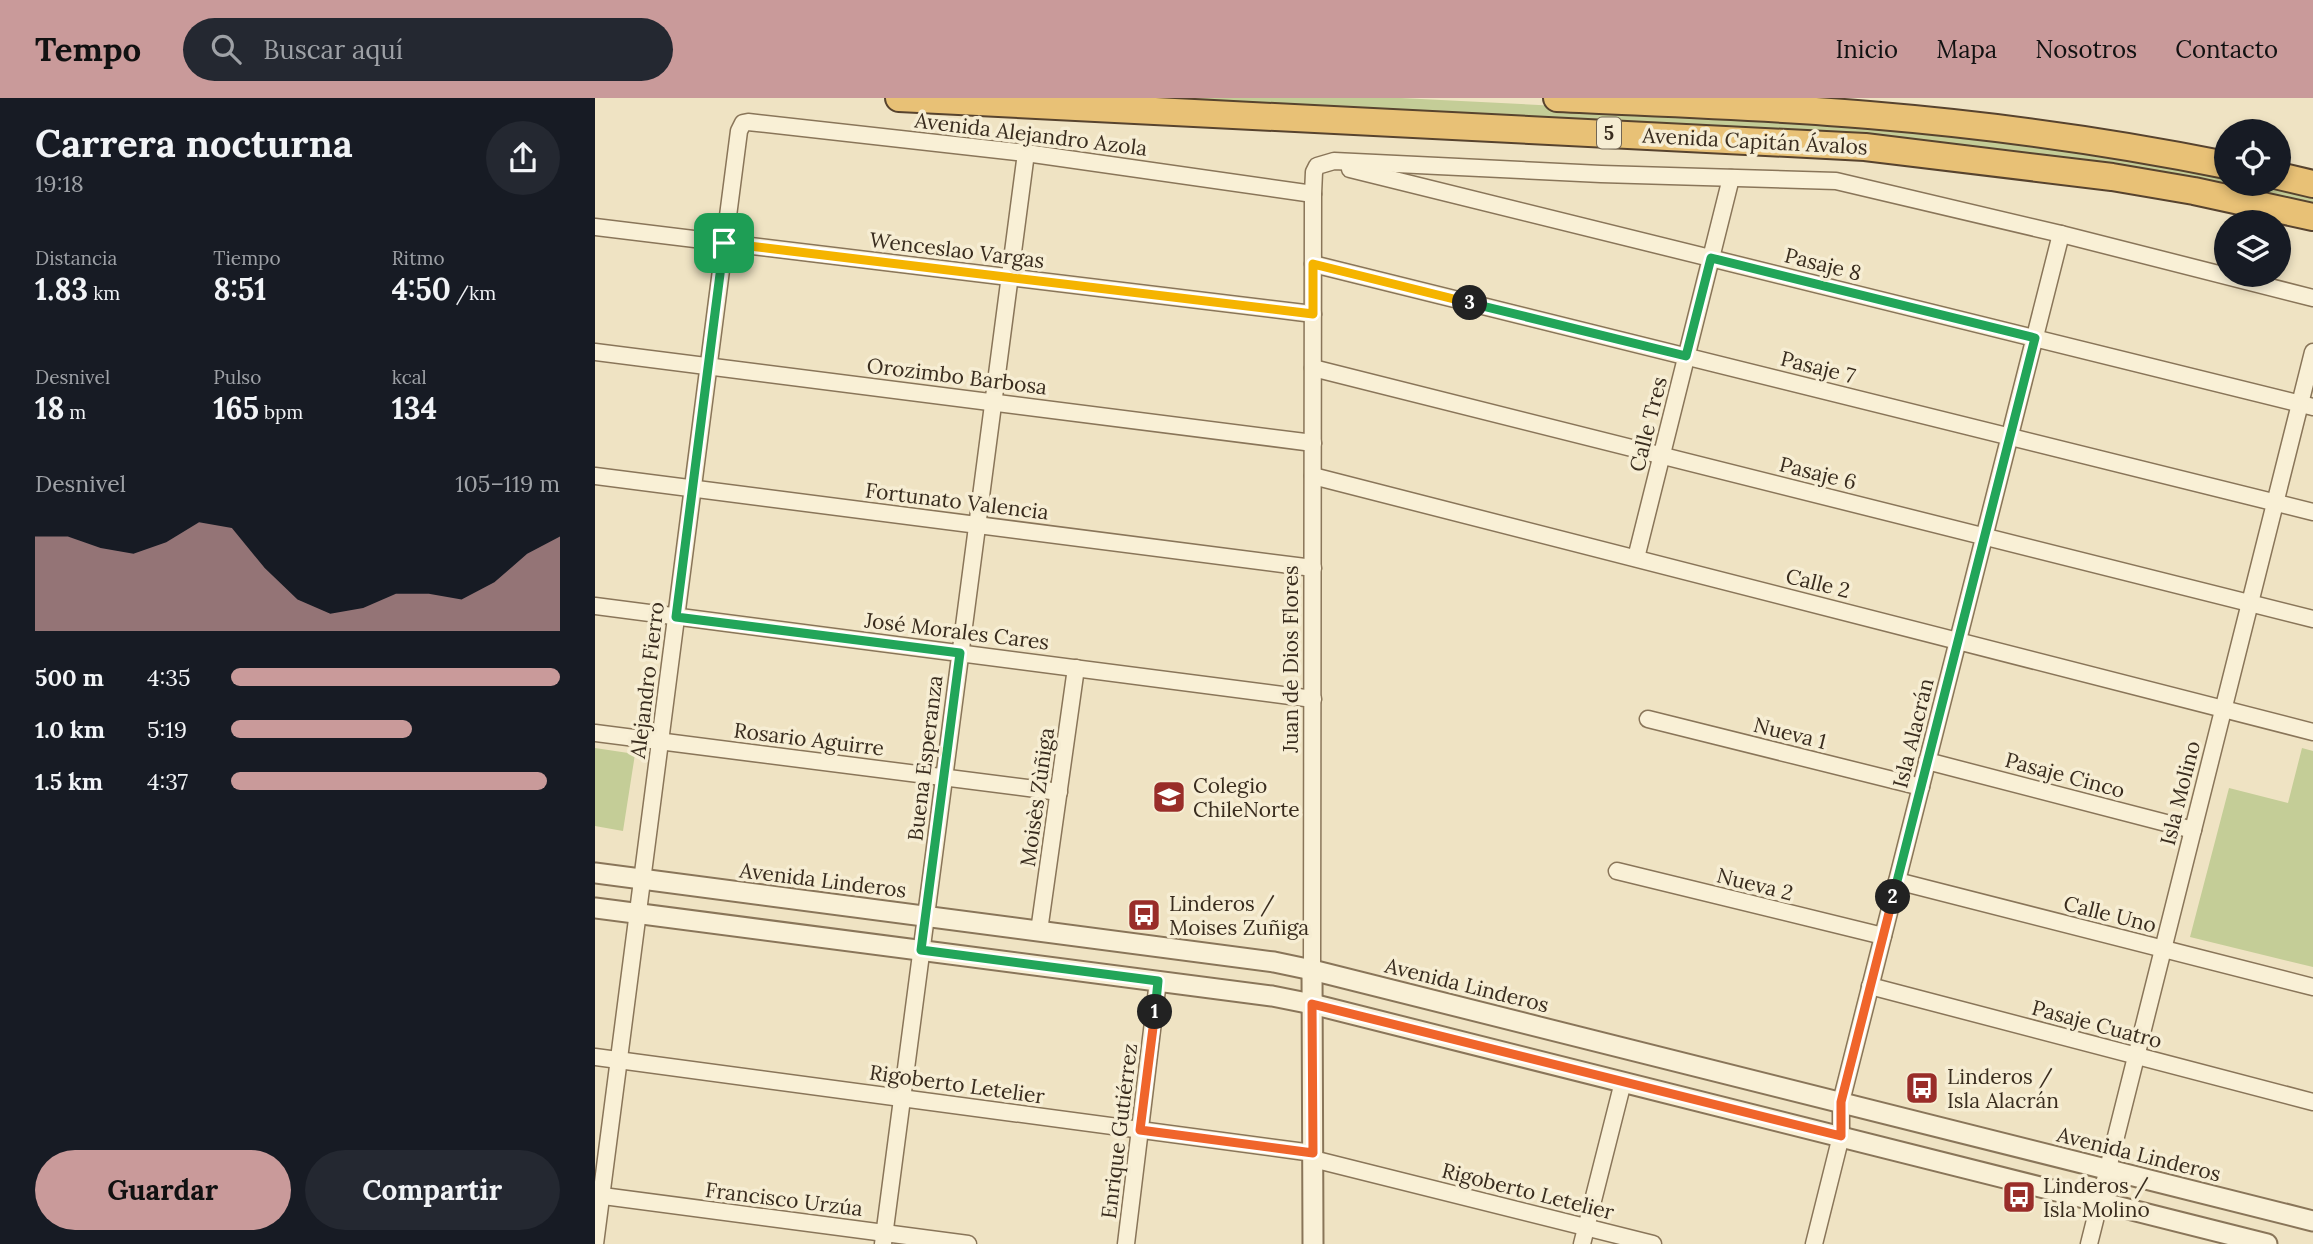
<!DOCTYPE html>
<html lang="es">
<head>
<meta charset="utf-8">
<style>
	:root { --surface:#171b24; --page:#242831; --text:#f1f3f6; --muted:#9ea1a6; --accent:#c99a9a }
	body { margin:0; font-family:Lora,serif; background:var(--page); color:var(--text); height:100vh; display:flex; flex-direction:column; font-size:26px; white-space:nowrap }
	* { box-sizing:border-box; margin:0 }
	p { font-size:23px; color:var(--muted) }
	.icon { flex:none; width:38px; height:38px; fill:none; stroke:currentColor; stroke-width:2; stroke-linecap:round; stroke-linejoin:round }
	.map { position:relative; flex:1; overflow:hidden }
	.panel { display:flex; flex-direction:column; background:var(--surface); width:595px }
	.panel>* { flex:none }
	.tools { position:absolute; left:1619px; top:21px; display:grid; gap:14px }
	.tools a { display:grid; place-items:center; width:77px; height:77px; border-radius:50%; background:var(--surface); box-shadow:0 4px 10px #0003; font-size:35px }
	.pin { position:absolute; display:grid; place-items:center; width:60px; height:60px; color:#fff; margin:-30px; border-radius:14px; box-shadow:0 4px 10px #0006 }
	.km { position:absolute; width:35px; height:35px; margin:-18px; border-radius:50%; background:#222; color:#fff; font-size:19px; line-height:35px; text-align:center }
	.round { display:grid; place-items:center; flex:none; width:74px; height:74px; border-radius:37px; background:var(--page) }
	.head { display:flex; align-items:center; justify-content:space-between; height:119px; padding:0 35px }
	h1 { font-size:38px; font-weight:700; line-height:52px }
	.metrics { display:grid; grid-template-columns:repeat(3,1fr); gap:10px; height:119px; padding:7px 35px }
	.metrics div { display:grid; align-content:center }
	.metrics b { font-size:30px; font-weight:700 }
	.metrics small { font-size:19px; font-weight:400 }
	.metrics p { font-size:19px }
	.chart { height:196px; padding:14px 35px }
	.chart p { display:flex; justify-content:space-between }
	.chart svg { width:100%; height:126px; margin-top:7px; fill:var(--accent); opacity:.7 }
	.primary-button { display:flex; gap:14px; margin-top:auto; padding:14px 35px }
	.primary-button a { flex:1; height:80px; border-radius:42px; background:var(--accent); color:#111; font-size:28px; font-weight:700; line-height:80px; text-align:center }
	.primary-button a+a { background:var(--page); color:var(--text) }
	ul { padding:0 35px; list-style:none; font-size:23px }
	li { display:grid; grid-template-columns:112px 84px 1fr; align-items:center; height:52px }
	li i { height:18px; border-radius:9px; background:var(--accent) }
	header { display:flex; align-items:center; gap:42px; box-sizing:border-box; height:98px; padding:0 35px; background:var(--accent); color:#111 }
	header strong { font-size:33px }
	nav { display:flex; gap:38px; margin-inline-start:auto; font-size:24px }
	.search { width:490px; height:63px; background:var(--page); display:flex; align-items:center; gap:18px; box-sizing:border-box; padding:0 24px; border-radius:38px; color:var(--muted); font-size:26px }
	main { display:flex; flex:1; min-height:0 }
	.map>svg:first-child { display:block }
	.green { fill:#c4cd97 }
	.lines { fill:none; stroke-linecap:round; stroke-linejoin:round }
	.minor-casing { stroke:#897559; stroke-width:19 }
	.tertiary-casing { stroke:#897559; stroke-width:23 }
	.trunk-casing { stroke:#57432e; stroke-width:30 }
	.minor { stroke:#f9f0d6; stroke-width:16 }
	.tertiary { stroke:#f9f0d6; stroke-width:19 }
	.trunk { stroke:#e8c176; stroke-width:26 }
	.split-1-casing { stroke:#fff; stroke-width:14 }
	.split-2-casing { stroke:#fff; stroke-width:14 }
	.split-3-casing { stroke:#fff; stroke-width:14 }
	.split-4-casing { stroke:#fff; stroke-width:14 }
	.split-1 { stroke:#22a559; stroke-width:9 }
	.split-2 { stroke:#f0652b; stroke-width:9 }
	.split-3 { stroke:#22a559; stroke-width:9 }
	.split-4 { stroke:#f5b400; stroke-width:9 }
	.labels { text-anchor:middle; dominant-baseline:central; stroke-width:7; stroke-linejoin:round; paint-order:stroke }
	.shield { fill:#f6edd3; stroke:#726654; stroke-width:2 }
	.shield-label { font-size:19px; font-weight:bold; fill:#392c1e }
	.street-label { font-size:21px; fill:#392c1e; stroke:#f6edd3 }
	.poi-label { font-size:21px; fill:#392c1e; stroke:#f6edd3; text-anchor:start }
</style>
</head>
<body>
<header>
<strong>Tempo</strong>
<div class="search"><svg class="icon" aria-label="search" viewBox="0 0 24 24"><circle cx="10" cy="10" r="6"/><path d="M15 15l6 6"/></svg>Buscar aquí</div>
<nav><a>Inicio</a><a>Mapa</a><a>Nosotros</a><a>Contacto</a></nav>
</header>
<main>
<section class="panel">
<div class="head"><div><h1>Carrera nocturna</h1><p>19:18</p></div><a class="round"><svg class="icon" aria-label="share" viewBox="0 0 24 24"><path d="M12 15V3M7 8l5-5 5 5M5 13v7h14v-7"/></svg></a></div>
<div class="metrics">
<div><p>Distancia</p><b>1.83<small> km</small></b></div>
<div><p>Tiempo</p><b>8:51</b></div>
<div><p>Ritmo</p><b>4:50<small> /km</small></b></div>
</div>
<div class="metrics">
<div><p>Desnivel</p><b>18<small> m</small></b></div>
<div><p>Pulso</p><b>165<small> bpm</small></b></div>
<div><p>kcal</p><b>134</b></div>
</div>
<div class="chart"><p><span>Desnivel</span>105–119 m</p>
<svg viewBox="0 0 160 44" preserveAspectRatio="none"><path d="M0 44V11L10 11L20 15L30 17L40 13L50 6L60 8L70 22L80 33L90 38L100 36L110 31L120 31L130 33L140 27L150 17L160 11V44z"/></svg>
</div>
<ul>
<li><b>500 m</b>4:35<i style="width:100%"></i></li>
<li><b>1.0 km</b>5:19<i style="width:55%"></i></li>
<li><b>1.5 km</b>4:37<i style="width:96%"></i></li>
</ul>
<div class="primary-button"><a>Guardar</a><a>Compartir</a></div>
</section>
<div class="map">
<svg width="1718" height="1146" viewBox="0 0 1718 1146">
	<rect width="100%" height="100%" fill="#efe3c3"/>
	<g class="green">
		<path d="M468,0H806L1022,11L1372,36L1631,76V86H1675L1718,96V112L1562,80Z"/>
		<path d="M0,650L40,656L28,733L0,728Z"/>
		<path d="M1707,650L1718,653V869L1595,839L1634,690L1693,705Z"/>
	</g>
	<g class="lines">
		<defs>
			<g id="minor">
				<path d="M755,71L1718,309"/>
				<path d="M0,129L718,216"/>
				<path d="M718,166L1718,414"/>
				<path d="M0,254L718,345"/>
				<path d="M718,270L1718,521"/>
				<path d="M0,378L718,470"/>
				<path d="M718,378L1718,634"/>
				<path d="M1041,460L1136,80"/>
				<path d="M0,508L718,601"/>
				<path d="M1053,621L1326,689"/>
				<path d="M0,635L464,694"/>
				<path d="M1332,663L1598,732"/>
				<path d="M1022,773L1288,838"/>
				<path d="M1302,783L1718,889"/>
				<path d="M444,833L481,570"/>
				<path d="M717,872L718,96L719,74L722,68L739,63L1006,76L1241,83L1466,136L1718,200"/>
				<path d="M1275,888L1718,1004"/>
				<path d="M0,959L718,1055"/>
				<path d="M718,1061L1058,1146"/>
				<path d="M0,1097L373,1146"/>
				<path d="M0,1146L144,33L148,25L153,24L431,55L718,96"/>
				<path d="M288,1146L431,55"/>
				<path d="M531,1146L563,883"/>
				<path d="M987,1146L1028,984"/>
				<path d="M1219,1146L1246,1038V1004L1466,136"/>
				<path d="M1494,1146L1718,254"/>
			</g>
			<g id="tertiary">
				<path d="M0,775L679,864L717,872L1718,1123"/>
				<path d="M0,810L677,898L717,906L1672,1146"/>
				<path d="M717,872L718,1146"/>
			</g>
			<g id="trunk">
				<path d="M304,0L1270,49L1517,79L1599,93L1718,119"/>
				<path d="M962,0C1066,5 1170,8 1274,17C1394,27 1513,43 1631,67"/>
				<path d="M1684,78L1718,86"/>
			</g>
		</defs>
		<use href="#minor" class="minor-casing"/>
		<use href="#tertiary" class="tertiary-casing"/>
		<use href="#trunk" class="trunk-casing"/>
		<use href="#minor" class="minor"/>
		<use href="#tertiary" class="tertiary"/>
		<use href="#trunk" class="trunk"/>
	</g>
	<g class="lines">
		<defs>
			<path id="split-1" d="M129,145L81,519L365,555L326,852L563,883L560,914"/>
			<path id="split-2" d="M560,914L545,1032L718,1055L717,906L1246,1038V1004L1298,799"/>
			<path id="split-3" d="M875,205L1091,258L1116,160L1440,240L1298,799"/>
			<path id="split-4" d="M129,145L718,216V166L875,205"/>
		</defs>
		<use href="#split-1" class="split-1-casing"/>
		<use href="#split-2" class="split-2-casing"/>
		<use href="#split-3" class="split-3-casing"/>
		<use href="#split-4" class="split-4-casing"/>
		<use href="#split-1" class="split-1"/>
		<use href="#split-2" class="split-2"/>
		<use href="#split-3" class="split-3"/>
		<use href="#split-4" class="split-4"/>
	</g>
	<defs>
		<symbol id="school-square" viewBox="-11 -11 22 22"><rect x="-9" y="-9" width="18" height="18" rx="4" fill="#992d29" stroke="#f6edd3"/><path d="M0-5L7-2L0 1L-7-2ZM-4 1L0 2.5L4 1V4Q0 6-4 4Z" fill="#fff"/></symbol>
		<symbol id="bus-square" viewBox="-11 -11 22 22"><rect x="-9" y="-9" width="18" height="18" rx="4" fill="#992d29" stroke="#f6edd3"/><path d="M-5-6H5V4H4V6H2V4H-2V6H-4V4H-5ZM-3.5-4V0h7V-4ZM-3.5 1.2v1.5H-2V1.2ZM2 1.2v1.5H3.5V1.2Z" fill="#fff"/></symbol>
	</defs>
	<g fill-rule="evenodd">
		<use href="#school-square" x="555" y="680" width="38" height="38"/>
		<use href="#bus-square" x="530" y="798" width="38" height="38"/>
		<use href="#bus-square" x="1308" y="971" width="38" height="38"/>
		<use href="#bus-square" x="1405" y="1080" width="38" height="38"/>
	</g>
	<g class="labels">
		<rect class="shield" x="1002" y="19.5" width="24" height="31" rx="5"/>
		<g class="shield-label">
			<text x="1014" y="35">5</text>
		</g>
		<g class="street-label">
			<text transform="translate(436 36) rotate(7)">Avenida Alejandro Azola</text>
			<text transform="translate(1160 43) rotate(3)">Avenida Capitán Ávalos</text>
			<text transform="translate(362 152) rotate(7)">Wenceslao Vargas</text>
			<text transform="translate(1228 166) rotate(14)">Pasaje 8</text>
			<text transform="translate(1223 269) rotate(14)">Pasaje 7</text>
			<text transform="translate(362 278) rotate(7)">Orozimbo Barbosa</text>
			<text transform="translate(1053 326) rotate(-76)">Calle Tres</text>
			<text transform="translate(1223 375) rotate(14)">Pasaje 6</text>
			<text transform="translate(362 403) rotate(7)">Fortunato Valencia</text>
			<text transform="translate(1223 485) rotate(14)">Calle 2</text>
			<text transform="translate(362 533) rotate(7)">José Morales Cares</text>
			<text transform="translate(695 561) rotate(-90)">Juan de Dios Flores</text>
			<text transform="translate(52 582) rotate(-83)">Alejandro Fierro</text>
			<text transform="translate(1195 635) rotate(14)">Nueva 1</text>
			<text transform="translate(1318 635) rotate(-76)">Isla Alacrán</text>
			<text transform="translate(214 641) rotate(7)">Rosario Aguirre</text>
			<text transform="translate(330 660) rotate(-83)">Buena Esperanza</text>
			<text transform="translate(1470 677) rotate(15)">Pasaje Cinco</text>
			<text transform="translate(1585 695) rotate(-76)">Isla Molino</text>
			<text transform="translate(442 699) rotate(-82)">Moisès Zùñiga</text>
			<text transform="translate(228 782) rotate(7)">Avenida Linderos</text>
			<text transform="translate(1160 786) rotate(14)">Nueva 2</text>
			<text transform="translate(1515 816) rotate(14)">Calle Uno</text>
			<text transform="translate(872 887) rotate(14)">Avenida Linderos</text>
			<text transform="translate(1502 926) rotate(15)">Pasaje Cuatro</text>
			<text transform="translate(362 986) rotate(8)">Rigoberto Letelier</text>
			<text transform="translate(524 1033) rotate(-83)">Enrique Gutiérrez</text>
			<text transform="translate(1544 1056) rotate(14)">Avenida Linderos</text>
			<text transform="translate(933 1093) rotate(14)">Rigoberto Letelier</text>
			<text transform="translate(189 1101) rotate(7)">Francisco Urzúa</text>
		</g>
		<g class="poi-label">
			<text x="598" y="687">Colegio<tspan x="598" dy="24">ChileNorte</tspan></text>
			<text x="574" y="805">Linderos /<tspan x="574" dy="24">Moises Zuñiga</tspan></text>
			<text x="1352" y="978">Linderos /<tspan x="1352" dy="24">Isla Alacrán</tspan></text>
			<text x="1448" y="1087">Linderos /<tspan x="1448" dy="24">Isla Molino</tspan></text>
		</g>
	</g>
</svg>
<div class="tools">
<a><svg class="icon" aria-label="locate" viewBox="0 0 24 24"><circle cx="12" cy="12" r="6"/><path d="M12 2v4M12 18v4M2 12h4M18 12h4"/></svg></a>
<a><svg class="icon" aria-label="layers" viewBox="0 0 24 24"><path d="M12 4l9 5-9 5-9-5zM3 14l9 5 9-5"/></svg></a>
</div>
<div class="pin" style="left:129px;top:145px;background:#1e9e55"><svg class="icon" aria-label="arrive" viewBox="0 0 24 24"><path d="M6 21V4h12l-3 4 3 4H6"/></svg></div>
<b class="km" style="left:560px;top:914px">1</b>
<b class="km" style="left:1298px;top:799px">2</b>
<b class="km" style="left:875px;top:205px">3</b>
</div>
</main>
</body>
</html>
